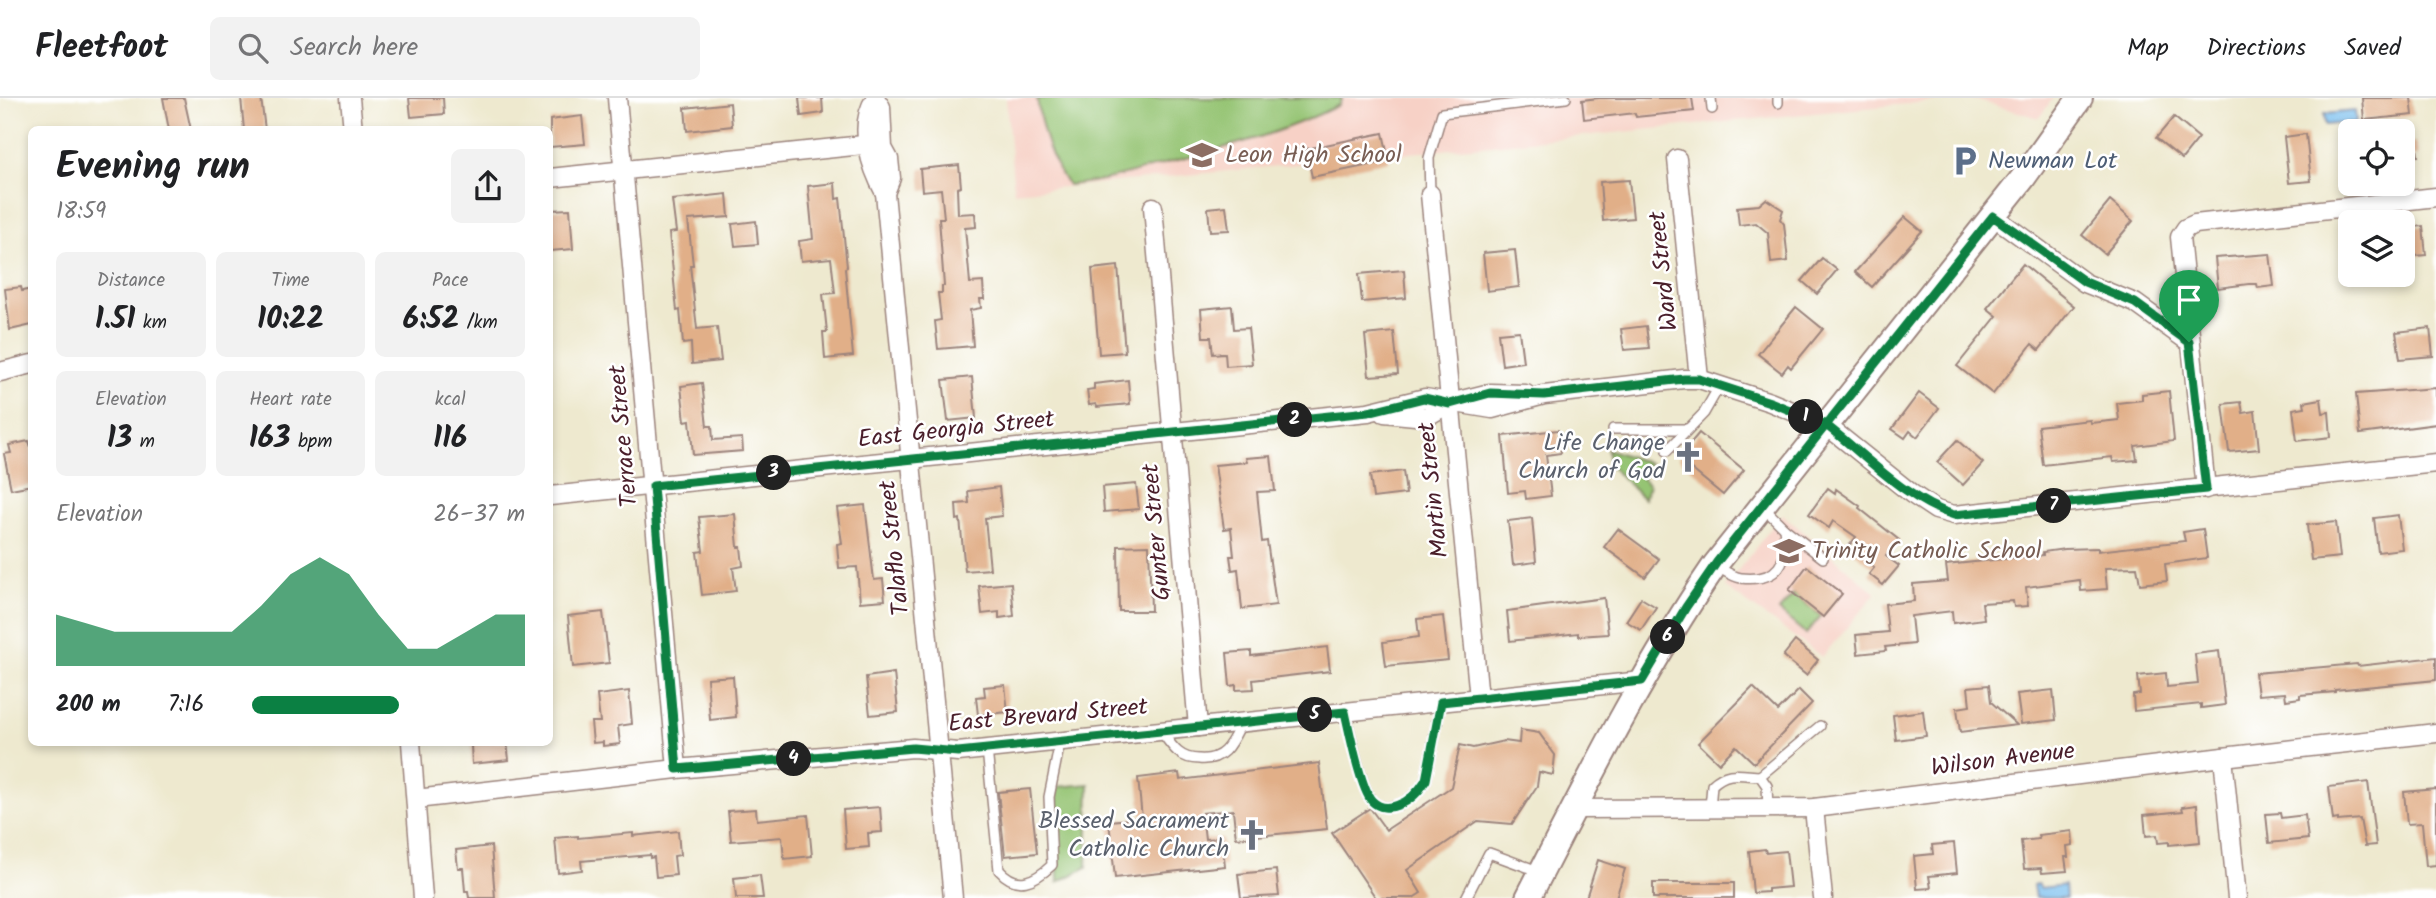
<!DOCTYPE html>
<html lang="en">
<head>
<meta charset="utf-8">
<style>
	:root { --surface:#fff; --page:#f2f2f2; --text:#202124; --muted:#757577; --line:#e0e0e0; --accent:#0b8043 }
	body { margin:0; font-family:Kalam,sans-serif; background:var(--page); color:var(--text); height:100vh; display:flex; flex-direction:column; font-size:26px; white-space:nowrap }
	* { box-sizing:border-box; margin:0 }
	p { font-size:23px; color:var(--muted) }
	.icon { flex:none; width:38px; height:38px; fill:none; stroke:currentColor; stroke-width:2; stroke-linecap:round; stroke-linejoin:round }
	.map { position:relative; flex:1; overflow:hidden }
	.details { position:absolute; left:28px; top:28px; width:525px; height:620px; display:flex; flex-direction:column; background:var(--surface); border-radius:10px; box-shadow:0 4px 10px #0003 }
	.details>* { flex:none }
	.buttons { position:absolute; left:2338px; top:21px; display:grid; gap:14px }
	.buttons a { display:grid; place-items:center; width:77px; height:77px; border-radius:10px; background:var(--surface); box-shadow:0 4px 10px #0003; font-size:35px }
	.pin { position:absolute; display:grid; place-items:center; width:60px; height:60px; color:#fff; margin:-72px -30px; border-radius:50% 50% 50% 0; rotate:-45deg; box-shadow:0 0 7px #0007 }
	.pin .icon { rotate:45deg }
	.km { position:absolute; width:35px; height:35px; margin:-18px; border-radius:50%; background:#222; color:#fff; font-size:19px; line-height:35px; text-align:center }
	.round { display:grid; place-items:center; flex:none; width:74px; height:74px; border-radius:10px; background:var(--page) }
	.headline { display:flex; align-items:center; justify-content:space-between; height:119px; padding:0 28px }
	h1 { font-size:38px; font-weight:800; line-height:52px }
	.figures { display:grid; grid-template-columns:repeat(3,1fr); gap:10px; height:119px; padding:7px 28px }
	.figures div { display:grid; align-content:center; border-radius:10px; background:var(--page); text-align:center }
	.figures b { font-size:30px; font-weight:800 }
	.figures small { font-size:19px; font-weight:400 }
	.figures p { font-size:19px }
	.chart { height:196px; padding:14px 28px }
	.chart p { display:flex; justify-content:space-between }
	.chart svg { width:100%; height:126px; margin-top:7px; fill:var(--accent); opacity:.7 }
	ul { padding:0 28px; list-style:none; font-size:23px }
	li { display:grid; grid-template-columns:112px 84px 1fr; align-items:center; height:52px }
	li i { height:18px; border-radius:9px; background:var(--accent) }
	header { display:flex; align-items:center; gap:42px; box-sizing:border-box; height:98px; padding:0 35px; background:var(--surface); border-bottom:2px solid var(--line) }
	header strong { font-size:33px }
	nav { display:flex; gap:38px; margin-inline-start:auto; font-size:24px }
	.search { width:490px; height:63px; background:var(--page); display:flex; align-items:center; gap:18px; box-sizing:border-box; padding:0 24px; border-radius:10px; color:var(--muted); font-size:26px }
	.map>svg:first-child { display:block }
	.built { fill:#f7d1c6 }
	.green { fill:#95c473; stroke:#70724f; stroke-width:2 }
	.water { fill:#77beee; stroke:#606e8c; stroke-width:2 }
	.building { fill:#e1af88 }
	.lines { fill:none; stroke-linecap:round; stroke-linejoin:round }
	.lane-casing { stroke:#9c847d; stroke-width:12 }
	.street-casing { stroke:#9c847d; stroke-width:21 }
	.secondary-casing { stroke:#9c847d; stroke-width:28 }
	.lane { stroke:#fff; stroke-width:9 }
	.street { stroke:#fff; stroke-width:18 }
	.secondary { stroke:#fff; stroke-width:24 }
	.route-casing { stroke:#fff; stroke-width:14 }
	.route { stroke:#0b8043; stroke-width:9 }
	.labels { text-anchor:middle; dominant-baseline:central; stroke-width:5; stroke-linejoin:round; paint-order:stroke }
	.education-label { font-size:24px; fill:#785e54; stroke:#fff; text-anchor:start }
	.service-label { font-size:24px; fill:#4e5e75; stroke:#fff; text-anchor:start }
	.street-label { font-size:24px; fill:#4a1f2b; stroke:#fff }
	.worship-label { font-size:24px; fill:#5b616d; stroke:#fff; text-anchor:end }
</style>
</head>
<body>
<header>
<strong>Fleetfoot</strong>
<div class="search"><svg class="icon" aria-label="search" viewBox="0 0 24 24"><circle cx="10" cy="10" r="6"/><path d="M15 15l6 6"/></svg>Search here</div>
<nav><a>Map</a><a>Directions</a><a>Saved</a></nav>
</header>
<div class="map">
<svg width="2436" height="800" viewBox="0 0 2436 800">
	<rect width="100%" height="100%" fill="#fff"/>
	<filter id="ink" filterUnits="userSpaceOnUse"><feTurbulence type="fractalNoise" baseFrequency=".0143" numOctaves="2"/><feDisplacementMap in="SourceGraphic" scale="14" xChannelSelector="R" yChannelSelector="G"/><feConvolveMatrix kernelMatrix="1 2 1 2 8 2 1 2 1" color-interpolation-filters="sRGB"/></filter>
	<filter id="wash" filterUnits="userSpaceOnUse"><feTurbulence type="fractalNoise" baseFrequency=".00686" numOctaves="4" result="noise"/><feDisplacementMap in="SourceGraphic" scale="28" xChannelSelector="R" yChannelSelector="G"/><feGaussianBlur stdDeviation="1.57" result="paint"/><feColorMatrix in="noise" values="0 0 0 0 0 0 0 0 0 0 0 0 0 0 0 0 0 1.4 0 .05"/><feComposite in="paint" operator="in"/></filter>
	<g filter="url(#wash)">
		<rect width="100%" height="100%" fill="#eee9cf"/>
		<g class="built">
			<path d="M1006,0H2053L2039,20L1968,0L1014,94Z"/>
			<path d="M1782,416L1876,495L1822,559L1725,489Z"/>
		</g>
		<g class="green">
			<path d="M1037,0H1342L1339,7C1285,34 1235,47 1178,62C1141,72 1106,84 1068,87C1050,61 1041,32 1037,0Z"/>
			<path d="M1607,351L1649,365L1642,380L1649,387L1644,401L1610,368Z"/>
			<path d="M1794,496L1821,518L1806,536L1779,513Z"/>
			<path d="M1089,686L1087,769L1058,784L1057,689Z"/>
		</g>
		<g class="water">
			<path d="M2355,13L2356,24L2325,27L2324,16Z"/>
			<path d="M2039,786L2040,790L2065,787L2066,800H2035L2033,787Z"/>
		</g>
		<g id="blocks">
			<g class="building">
				<path d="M163,0H184L191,32H169Z"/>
				<path d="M241,0H261L265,32H244Z"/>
				<path d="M409,0H443L444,16L411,19Z"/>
				<path d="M799,0H822L823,15L801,18Z"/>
				<path d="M1599,0H1692L1694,13L1636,19L1635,15L1584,21L1582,2Z"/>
				<path d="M2362,0H2411L2413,17L2364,22Z"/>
				<path d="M730,5L732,28L687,33L685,10Z"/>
				<path d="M582,18L585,46L550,49V22Z"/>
				<path d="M2174,19L2199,40L2182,61L2156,40Z"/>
				<path d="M1383,35L1389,63L1312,79L1306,51Z"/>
				<path d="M2306,36L2311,83L2289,85L2284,39Z"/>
				<path d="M2416,44L2418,58L2403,59V45Z"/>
				<path d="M959,67L961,89L957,90L958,116L975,115L976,129L965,130L970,185L983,184L984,201H980L981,210L970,212L973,248L938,251L935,223L941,222L938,195H942V188H944L939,120H944L941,91L922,93L920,71Z"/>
				<path d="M1629,82L1633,120L1603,123L1600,84Z"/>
				<path d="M835,85L836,101L840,100L847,169L845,170L853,258L825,261L823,234H827L823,196L835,195L831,160L801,163L799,143L813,141L808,88Z"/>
				<path d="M727,96L729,119L688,122L693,167H690L697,231L717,229L721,263L692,266L691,245L683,246L680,212L677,213L669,135L676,134L672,102Z"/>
				<path d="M1766,101L1783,112L1780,121L1784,126L1788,163L1771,165L1768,135L1756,125L1739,127L1737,109L1759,107Z"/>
				<path d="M2110,103L2133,123L2105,156L2082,137Z"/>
				<path d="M1226,108L1229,132L1210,133L1208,110Z"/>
				<path d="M570,111L573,151L550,153V112Z"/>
				<path d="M1905,119L1922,133L1872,189L1855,174Z"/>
				<path d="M756,123L758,146L735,148L732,126Z"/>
				<path d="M2423,128L2426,157L2403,159V130Z"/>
				<path d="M1515,152L1519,189L1487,193L1483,155Z"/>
				<path d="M2270,156L2274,188L2258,190L2257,186H2249L2218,190L2215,160Z"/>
				<path d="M1822,160L1837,172L1817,196L1802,183Z"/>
				<path d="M2023,166L2074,208L2039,252L2032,246L1993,296L1957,268L1997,218L1987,210Z"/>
				<path d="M1118,168L1125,254L1099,256L1092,171Z"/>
				<path d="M1404,172L1406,200L1362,204L1359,176Z"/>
				<path d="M21,189L22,193L32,191V227L10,232L5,191Z"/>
				<path d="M1232,208L1234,231L1248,230L1252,266L1226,268L1225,255L1213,256L1211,239H1203L1201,211Z"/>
				<path d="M1796,209L1823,231L1791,270L1788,267L1782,275L1758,256Z"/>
				<path d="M1646,228L1649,250L1624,252L1621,231Z"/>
				<path d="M2430,230L2433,258L2400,261L2396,234Z"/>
				<path d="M1519,233L1523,264L1502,267L1498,235Z"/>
				<path d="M1394,234L1398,276L1369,278L1365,237Z"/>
				<path d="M972,279L976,320L948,323L943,282Z"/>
				<path d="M1128,282L1130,306L1097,309L1096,306L1089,307L1087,292L1094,291V286Z"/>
				<path d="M702,285L707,328H712L713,342L742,340L743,353L693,357L690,322L685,323L681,288Z"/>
				<path d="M2436,290V326L2360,336L2356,296Z"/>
				<path d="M2169,293L2174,343L2135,348L2137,362L2113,364L2112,359L2043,367L2038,328L2090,322L2091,325L2119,322L2117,305L2142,302V296Z"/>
				<path d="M1919,295L1939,310L1917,339L1910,333L1905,340L1892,331Z"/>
				<path d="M2321,301L2323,315L2329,314L2331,339L2297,343L2293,311L2305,309L2304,304Z"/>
				<path d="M2241,304L2243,315L2255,313L2259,351L2229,354L2223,306Z"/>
				<path d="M1558,332L1561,355L1546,357L1551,398L1526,401L1525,393L1508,395L1503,338Z"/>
				<path d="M1699,335L1744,372L1723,397L1678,360Z"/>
				<path d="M1957,342L1983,365L1963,387L1937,364Z"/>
				<path d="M29,343L32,353V387L11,391L4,356L11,355L9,347Z"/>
				<path d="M1271,358L1275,393L1257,394L1262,444L1267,443L1276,507L1242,511L1238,471L1232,472L1230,458H1234L1231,430L1224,431L1215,367L1247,364L1246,360Z"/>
				<path d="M1403,373L1406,396L1373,400L1370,377Z"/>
				<path d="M1136,386L1139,411L1104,414L1102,389Z"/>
				<path d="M999,389L1002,418L985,420L990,471L965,473L960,421L957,422L956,406L969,405L968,393Z"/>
				<path d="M1828,390L1835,395L1836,391L1860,408L1859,410L1899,442L1886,458L1899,468L1883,487L1869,476L1874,470L1848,449L1856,439L1833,423L1829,430L1809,416Z"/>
				<path d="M865,407L874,482L883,481L885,502L860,504L857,469L839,470L837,446L842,445L837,410Z"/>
				<path d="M735,416L738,449H741L743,468L733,470L736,493L702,497L697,454L703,453L699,419Z"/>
				<path d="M2398,417L2402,451L2378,454L2374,420Z"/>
				<path d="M1532,420L1536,464L1513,467L1508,423Z"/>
				<path d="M2336,424L2340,459L2311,462L2307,427Z"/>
				<path d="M1618,431L1659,461L1645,479L1604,449Z"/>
				<path d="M2203,431L2207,460L2165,466L2167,483L2140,486L2137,469L2105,470L2107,491L2081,493L2080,482L2026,489L2028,508L2014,509L2013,503L1982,505L1984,521L1953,525L1952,513L1911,518L1914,546L1885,549L1886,553L1858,556L1856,537L1888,534L1885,506L1914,503L1913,486L1948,483L1946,467L2043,457V454L2065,451L2098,450V453L2185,443L2183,434Z"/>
				<path d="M1149,447L1151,513H1119L1118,448Z"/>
				<path d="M1807,468L1842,496L1823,519L1789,492Z"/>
				<path d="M1011,485L1014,518L999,520V514L982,516L979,488Z"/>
				<path d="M1604,500L1608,536L1578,538V535L1510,543L1507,513Z"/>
				<path d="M1641,500L1656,509L1641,532L1626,523Z"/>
				<path d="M603,514L609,565L573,569L568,518Z"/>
				<path d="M1443,518L1448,562L1386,568L1383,544L1419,539L1417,521Z"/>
				<path d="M1795,543L1818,562L1806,577L1783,558Z"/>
				<path d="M1327,549L1330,573L1253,582L1254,591L1236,592V587L1230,588L1227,555L1251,553V558Z"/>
				<path d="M2219,553L2225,607L2201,610V606L2134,613L2133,597L2140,596L2138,578L2166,575L2167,589L2198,586L2195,556Z"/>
				<path d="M2436,559V582L2335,592V594L2300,597V600L2286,602L2285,595L2258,597L2255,575L2357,566L2358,568Z"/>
				<path d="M894,575L898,614L870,617L866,579Z"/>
				<path d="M733,578L736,619L710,622L707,580Z"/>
				<path d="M1005,587L1008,614L978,617L976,599L985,598L984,589Z"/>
				<path d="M1989,587L1991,604L2017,627L1960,634L1957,610L1970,608L1968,589Z"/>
				<path d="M1753,589L1778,613L1799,592L1812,605L1754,665L1736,648L1719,665L1698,645Z"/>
				<path d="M2053,592L2056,622L2021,626L2017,596Z"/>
				<path d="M629,593L632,626L618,628L620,646L603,648V644L593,645L591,624H600L597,597Z"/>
				<path d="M1923,613L1926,638L1896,642L1893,617Z"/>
				<path d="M1520,632L1539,635L1555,657L1553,677L1539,674L1537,688L1512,726L1478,723L1407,772L1421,795L1413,800H1376L1332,735L1370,710L1386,732L1451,689L1460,647L1473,650L1504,643L1519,645Z"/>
				<path d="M473,644H507L509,662L472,666L471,647H474Z"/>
				<path d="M1319,665L1327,731L1236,740L1233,712L1202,715L1205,741L1222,740L1225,768L1115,780L1109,723L1142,720L1138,680L1179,675L1180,682Z"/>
				<path d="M2368,684L2376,747L2365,748L2360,721L2338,723V721L2333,722L2329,689Z"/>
				<path d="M1030,691L1037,755L1005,758L998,694Z"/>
				<path d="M2436,691V767L2426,768L2422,725L2407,726L2404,694Z"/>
				<path d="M2197,707L2200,744L2169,747V744L2158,745L2157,737L2146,738L2144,717L2183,713L2182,709Z"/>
				<path d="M880,709L882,734L868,735L869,749L846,751L843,712Z"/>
				<path d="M756,711L757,722L808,717L812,758L784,761L782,739L731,743L728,713Z"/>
				<path d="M2280,715L2281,720L2305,717L2308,741L2269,745L2266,716Z"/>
				<path d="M678,733L680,757L674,758L676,777L656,779L654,759L650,760V757L581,763L582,772L558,775L555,740L578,738V740L633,735V738Z"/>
				<path d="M2072,733L2073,747L2067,748L2068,759H2065L2067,773L2042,775L2041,770L2024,771L2021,743L2039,741L2038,737Z"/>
				<path d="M1954,745L1957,775L1929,778L1931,790L1917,791L1914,758L1933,756L1932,747Z"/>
				<path d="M491,748L495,800H469L468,793H465L463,770H458L456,752Z"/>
				<path d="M1765,751L1766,755L1786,753L1790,789L1768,791V794L1753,795L1749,753Z"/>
				<path d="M1598,762L1625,771L1616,800H1586Z"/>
				<path d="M1276,772L1279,798L1241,800L1238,776Z"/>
				<path d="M760,777L763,800H736L734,780Z"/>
				<rect x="1653" y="785" width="81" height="15"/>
			</g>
		</g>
	</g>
	<g filter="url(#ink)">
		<use href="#blocks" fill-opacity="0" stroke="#9c847d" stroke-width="2"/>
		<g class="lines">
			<defs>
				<g id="lane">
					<path d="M1711,0L1712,11"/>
					<path d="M1778,0V5"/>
					<path d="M1430,96L1429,60L1442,15L1566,0"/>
					<path d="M1613,331H1688"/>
					<path d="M1667,353L1704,315L1720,287"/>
					<path d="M1784,430L1823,460"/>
					<path d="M1716,468C1723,472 1733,479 1741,480C1779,484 1789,464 1784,430L1763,409"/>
					<path d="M1345,614C1350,632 1361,692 1372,703C1379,710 1389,710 1398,707C1410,703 1419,693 1426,682L1441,604"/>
					<path d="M1161,633C1166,640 1172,649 1178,654C1184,659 1192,661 1199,661C1224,663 1231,646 1241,626"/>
					<path d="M987,651L999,772C1017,792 1034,784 1052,767L1049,699L1060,644"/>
					<path d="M1760,678L1820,628"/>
					<path d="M1710,710L1712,687C1728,672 1740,677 1760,678L1767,688L1768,710"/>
					<path d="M1466,800L1489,755L1538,773"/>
				</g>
				<g id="street">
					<path d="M350,0L353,32"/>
					<path d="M617,0L677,671"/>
					<path d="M875,0L881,9L883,50L889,61L891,80L885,95"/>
					<path d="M875,1C857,28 871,70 885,95L953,800"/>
					<path d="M1677,61L1699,281"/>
					<path d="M550,80L882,45"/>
					<path d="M1430,96L1479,600"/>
					<path d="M1153,109L1198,629"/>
					<path d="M1993,118L2085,185L2135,205L2189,244"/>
					<path d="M0,274L32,266"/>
					<path d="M1384,315L1426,319L1450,305L1490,295L1526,296"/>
					<path d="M2206,391L2180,139L2186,130L2195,126L2436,99"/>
					<path d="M550,398L1368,314L1425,300L1492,311L1544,297L1684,281H1699L1770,304L1826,327L1912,396L1936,412L1954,417L2436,365"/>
					<path d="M411,644L423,800"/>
					<path d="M2223,659L2237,800"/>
					<path d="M416,701L677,671L913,650L958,654L1642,583"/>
					<path d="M1814,710L1823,800"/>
					<path d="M1574,711L1814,710L2223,659L2436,635"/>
				</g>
				<path id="secondary" d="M1528,800C1586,687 1643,572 1715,467L2023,80L2080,0"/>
			</defs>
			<use href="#lane" class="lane-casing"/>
			<use href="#street" class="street-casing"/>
			<use href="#secondary" class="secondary-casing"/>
			<use href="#lane" class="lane"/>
			<use href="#street" class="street"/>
			<use href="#secondary" class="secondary"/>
		</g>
	</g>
	<g class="lines" filter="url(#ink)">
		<defs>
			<path id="route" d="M2189,244L2135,205L2085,184L1993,118L1826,327L1770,304L1699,281H1684L1544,297L1490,295L1450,306L1424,300L1368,314L653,388L677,671L913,650L958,654L1345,614C1349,632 1361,692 1372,703C1379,710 1389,711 1398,707C1411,703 1419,693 1426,682L1441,604L1642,583L1686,509L1717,464L1826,327C1865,357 1907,403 1954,417L2206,391L2189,244"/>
		</defs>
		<use href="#route" class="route-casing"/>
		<use href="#route" class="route"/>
	</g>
	<defs>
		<symbol id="school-bare" viewBox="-9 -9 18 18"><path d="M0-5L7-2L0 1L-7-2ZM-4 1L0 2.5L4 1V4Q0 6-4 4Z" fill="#8d6e63" stroke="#fff" stroke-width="2.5" paint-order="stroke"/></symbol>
		<symbol id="parking-bare" viewBox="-9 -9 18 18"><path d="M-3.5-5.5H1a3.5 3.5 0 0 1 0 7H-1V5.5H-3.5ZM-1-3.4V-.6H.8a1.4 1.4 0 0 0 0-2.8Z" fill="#5c6f8a" stroke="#fff" stroke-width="2.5" paint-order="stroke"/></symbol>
		<symbol id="church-bare" viewBox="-9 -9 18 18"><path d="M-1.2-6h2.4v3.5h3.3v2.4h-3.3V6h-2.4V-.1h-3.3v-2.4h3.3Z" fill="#6b7280" stroke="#fff" stroke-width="2.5" paint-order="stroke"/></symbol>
	</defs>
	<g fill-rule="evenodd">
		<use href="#school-bare" x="1180" y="35" width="44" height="44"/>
		<use href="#parking-bare" x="1943" y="41" width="44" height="44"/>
		<use href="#church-bare" x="1666" y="337" width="44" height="44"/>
		<use href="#school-bare" x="1767" y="431" width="44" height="44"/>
		<use href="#church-bare" x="1230" y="715" width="44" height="44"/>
	</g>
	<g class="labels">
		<g class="education-label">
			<text x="1225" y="57">Leon High School</text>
			<text x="1812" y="453">Trinity Catholic School</text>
		</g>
		<g class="service-label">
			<text x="1988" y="63">Newman Lot</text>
		</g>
		<g class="street-label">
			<text transform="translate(1664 173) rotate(-96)">Ward Street</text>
			<text transform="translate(956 332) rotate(-6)">East Georgia Street</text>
			<text transform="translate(624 338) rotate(-95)">Terrace Street</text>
			<text transform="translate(1434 392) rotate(-96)">Martin Street</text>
			<text transform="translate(1157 434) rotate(-95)">Gunter Street</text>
			<text transform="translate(895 450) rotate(-96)">Talaflo Street</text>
			<text transform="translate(1048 618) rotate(-5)">East Brevard Street</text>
			<text transform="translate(2003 662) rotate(-7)">Wilson Avenue</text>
		</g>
		<g class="worship-label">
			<text x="1665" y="345">Life Change<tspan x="1665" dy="28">Church of God</tspan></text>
			<text x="1229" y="723">Blessed Sacrament<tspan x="1229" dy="28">Catholic Church</tspan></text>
		</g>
	</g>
</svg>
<div class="buttons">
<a><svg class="icon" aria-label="locate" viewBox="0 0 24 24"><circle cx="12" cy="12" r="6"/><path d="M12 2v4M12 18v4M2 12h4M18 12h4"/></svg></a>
<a><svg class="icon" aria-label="layers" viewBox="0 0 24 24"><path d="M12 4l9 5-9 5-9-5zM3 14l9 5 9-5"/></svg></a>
</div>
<div class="pin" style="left:2189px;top:244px;background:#1e9e55"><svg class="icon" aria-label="arrive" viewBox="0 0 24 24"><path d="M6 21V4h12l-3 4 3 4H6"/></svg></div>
<b class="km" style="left:1806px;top:319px">1</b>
<b class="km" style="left:1295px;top:322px">2</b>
<b class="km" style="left:774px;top:375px">3</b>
<b class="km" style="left:794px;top:661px">4</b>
<b class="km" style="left:1315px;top:617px">5</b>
<b class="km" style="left:1668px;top:539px">6</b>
<b class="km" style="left:2054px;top:408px">7</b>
<section class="details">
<div class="headline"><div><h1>Evening run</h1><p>18:59</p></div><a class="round"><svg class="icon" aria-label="share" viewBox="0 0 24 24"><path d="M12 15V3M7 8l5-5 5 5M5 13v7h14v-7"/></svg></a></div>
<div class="figures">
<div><p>Distance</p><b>1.51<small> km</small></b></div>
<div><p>Time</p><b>10:22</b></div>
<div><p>Pace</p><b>6:52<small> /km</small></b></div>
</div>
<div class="figures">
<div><p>Elevation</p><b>13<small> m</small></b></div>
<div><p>Heart rate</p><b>163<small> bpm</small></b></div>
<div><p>kcal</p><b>116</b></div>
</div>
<div class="chart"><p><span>Elevation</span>26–37 m</p>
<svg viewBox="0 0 160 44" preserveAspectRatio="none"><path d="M0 44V26L10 29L20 32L30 32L40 32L50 32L60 32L70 23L80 12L90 6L100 12L110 26L120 38L130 38L140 32L150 26L160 26V44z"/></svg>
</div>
<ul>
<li><b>200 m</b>7:16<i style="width:54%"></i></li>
</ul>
</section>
</div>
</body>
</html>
